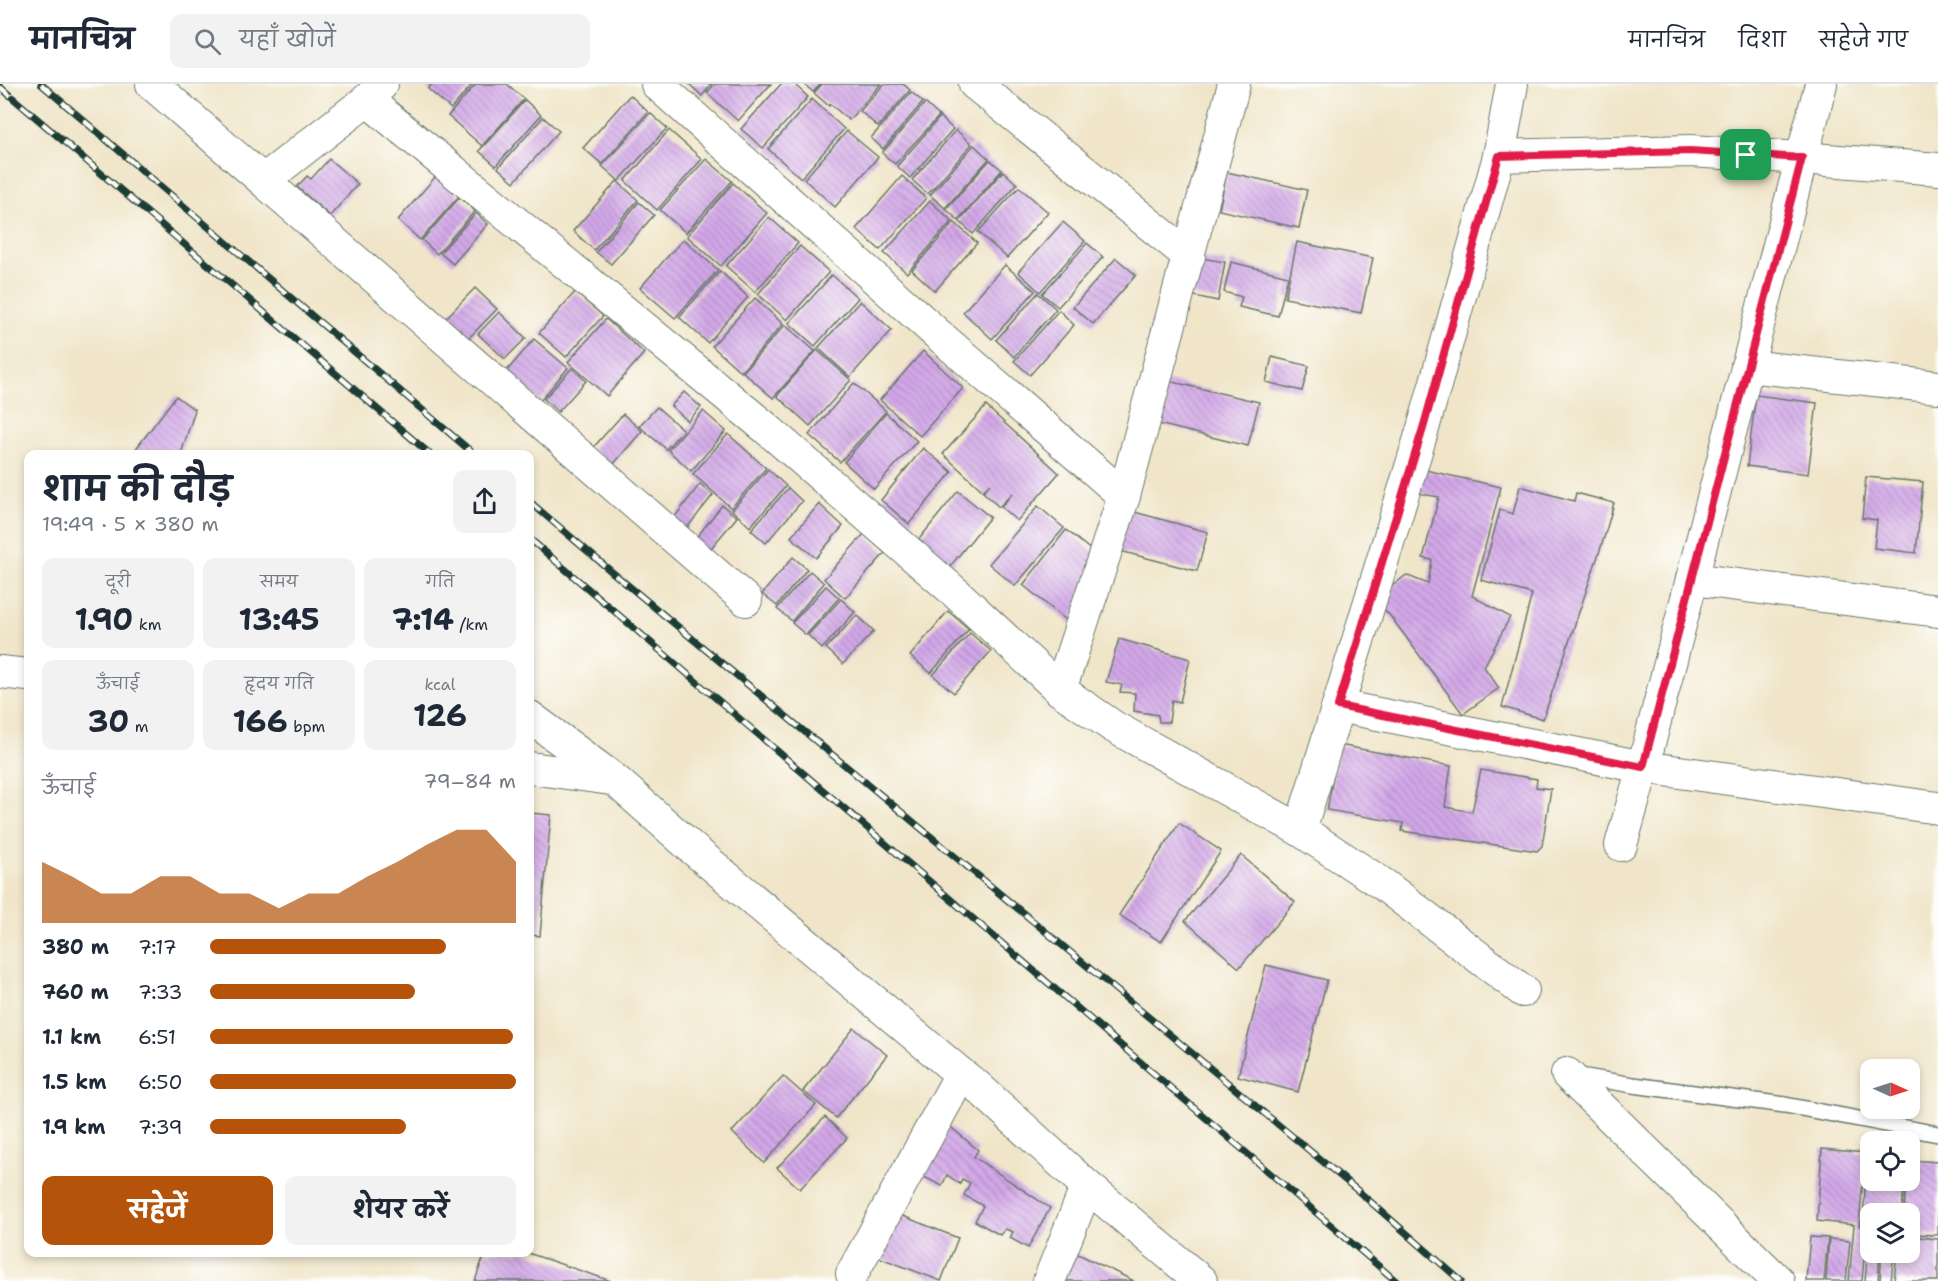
<!DOCTYPE html>
<html lang="hi">
<head>
<meta charset="utf-8">
<style>
	:root { --surface:#fff; --page:#f2f2f3; --text:#1f2937; --muted:#747a83; --line:#e0e1e3; --accent:#b45309 }
	body { margin:0; font-family:"Shantell Sans","Playpen Sans Deva",sans-serif; background:var(--page); color:var(--text); height:100vh; display:flex; flex-direction:column; font-size:22px; white-space:nowrap }
	* { box-sizing:border-box; margin:0 }
	p { font-size:20px; color:var(--muted) }
	.icon { flex:none; width:33px; height:33px; fill:none; stroke:currentColor; stroke-width:2; stroke-linecap:round; stroke-linejoin:round }
	.map { position:relative; flex:1; overflow:hidden }
	.panel { position:absolute; left:24px; top:366px; width:510px; height:807px; display:flex; flex-direction:column; background:var(--surface); border-radius:12px; box-shadow:0 3px 9px #0003 }
	.panel>* { flex:none }
	.needle { width:39px; rotate:93deg }
	.tools { position:absolute; left:1860px; top:975px; display:grid; gap:12px }
	.tools a { display:grid; place-items:center; width:60px; height:60px; border-radius:12px; background:var(--surface); box-shadow:0 3px 9px #0003; font-size:30px }
	.pin { position:absolute; display:grid; place-items:center; width:51px; height:51px; color:#fff; margin:-26px; border-radius:12px; box-shadow:0 3px 9px #0006 }
	.round { display:grid; place-items:center; flex:none; width:63px; height:63px; border-radius:12px; background:var(--page) }
	.headline { display:flex; align-items:center; justify-content:space-between; height:102px; padding:0 18px }
	h1 { font-size:33px; font-weight:700; line-height:45px }
	.stats { display:grid; grid-template-columns:repeat(3,1fr); gap:9px; height:102px; padding:6px 18px }
	.stats div { display:grid; align-content:center; border-radius:12px; background:var(--page); text-align:center }
	.stats b { font-size:30px; font-weight:700 }
	.stats small { font-size:16px; font-weight:400 }
	.stats p { font-size:16px }
	.chart { height:168px; padding:12px 18px }
	.chart p { display:flex; justify-content:space-between }
	.chart svg { width:100%; height:108px; margin-top:6px; fill:var(--accent); opacity:.7 }
	.cta { display:flex; gap:12px; margin-top:auto; padding:12px 18px }
	.cta a { flex:1; height:69px; border-radius:12px; background:var(--accent); color:#fff; font-size:24px; font-weight:700; line-height:69px; text-align:center }
	.cta a+a { background:var(--page); color:var(--text) }
	ul { padding:0 18px; list-style:none; font-size:20px }
	li { display:grid; grid-template-columns:96px 72px 1fr; align-items:center; height:45px }
	li i { height:15px; border-radius:8px; background:var(--accent) }
	header { display:flex; align-items:center; gap:36px; box-sizing:border-box; height:84px; padding:0 30px; background:var(--surface); border-bottom:2px solid var(--line) }
	header strong { font-size:28px }
	nav { display:flex; gap:33px; margin-inline-start:auto; font-size:21px }
	.search { width:420px; height:54px; background:var(--page); display:flex; align-items:center; gap:15px; box-sizing:border-box; padding:0 21px; border-radius:12px; color:var(--muted); font-size:22px }
	.map>svg:first-child { display:block }
	.building { fill:url(#building-back-hatch) }
	.lines { fill:none; stroke-linecap:round; stroke-linejoin:round }
	.service-casing { stroke:#687868; stroke-width:18 }
	.minor-casing { stroke:#687868; stroke-width:34 }
	.service { stroke:#fff; stroke-width:15 }
	.minor { stroke:#fff; stroke-width:32 }
	.rail-casing { stroke:#1f3d34; stroke-width:7 }
	.rail { stroke:#fdfcf7; stroke-width:4.5; stroke-dasharray:14; stroke-linecap:butt }
	.route-casing { stroke:#fff; stroke-width:12 }
	.route { stroke:#e11d48; stroke-width:8 }
</style>
</head>
<body>
<header>
<strong>मानचित्र</strong>
<div class="search"><svg class="icon" aria-label="search" viewBox="0 0 24 24"><circle cx="10" cy="10" r="6"/><path d="M15 15l6 6"/></svg>यहाँ खोजें</div>
<nav><a>मानचित्र</a><a>दिशा</a><a>सहेजे गए</a></nav>
</header>
<div class="map">
<svg width="1938" height="1197" viewBox="0 0 1938 1197">
	<defs>
		<pattern id="building-back-hatch" width="6" height="6" patternUnits="userSpaceOnUse" patternTransform="scale(1.5)"><rect width="6" height="6" fill="#d3a8e9"/><path d="M-1 5l2 2M0 0l6 6M5-1l2 2" fill="none" stroke="#ab8abe"/></pattern>
	</defs>
	<rect width="100%" height="100%" fill="#fdfcf7"/>
	<filter id="ink" filterUnits="userSpaceOnUse"><feTurbulence type="fractalNoise" baseFrequency=".0167" numOctaves="2"/><feDisplacementMap in="SourceGraphic" scale="12" xChannelSelector="R" yChannelSelector="G"/><feConvolveMatrix kernelMatrix="1 2 1 2 8 2 1 2 1" color-interpolation-filters="sRGB"/></filter>
	<filter id="wash" filterUnits="userSpaceOnUse"><feTurbulence type="fractalNoise" baseFrequency=".008" numOctaves="4" result="noise"/><feDisplacementMap in="SourceGraphic" scale="24" xChannelSelector="R" yChannelSelector="G"/><feGaussianBlur stdDeviation="1.35" result="paint"/><feColorMatrix in="noise" values="0 0 0 0 0 0 0 0 0 0 0 0 0 0 0 0 0 1.4 0 .05"/><feComposite in="paint" operator="in"/></filter>
	<g filter="url(#wash)">
		<rect width="100%" height="100%" fill="#f0e5c9"/>
		<g id="blocks">
			<g class="building">
				<path d="M432,0H473L451,25L428,5Z"/>
				<path d="M476,0H507L524,15L482,62L448,32Z"/>
				<path d="M689,0H712L702,12Z"/>
				<path d="M715,0H771L738,37L707,9Z"/>
				<path d="M781,0H794L808,13L763,64L741,45Z"/>
				<path d="M804,0H821L813,8Z"/>
				<path d="M822,0H881L849,36L830,20L829,22L814,9Z"/>
				<path d="M884,0H903L910,6L878,43L860,27Z"/>
				<path d="M911,8L923,18L883,65L871,54Z"/>
				<path d="M630,11L648,28L602,80L583,64Z"/>
				<path d="M812,15L844,45L801,94L768,65Z"/>
				<path d="M525,16L541,31L496,82L479,67Z"/>
				<path d="M925,19L939,32L895,80L882,69Z"/>
				<path d="M650,29L667,44L619,97L602,82Z"/>
				<path d="M543,33L559,47L514,98L498,84Z"/>
				<path d="M940,33L953,45L910,94L897,82Z"/>
				<path d="M669,46L702,75L657,126L625,97Z"/>
				<path d="M956,46L972,60L928,110L912,96Z"/>
				<path d="M847,47L878,73L835,123L804,95Z"/>
				<path d="M974,61L989,75L945,124L930,111Z"/>
				<path d="M329,75L358,100L330,132L297,103L307,92L311,95Z"/>
				<path d="M706,75L732,97L686,149L660,126Z"/>
				<path d="M990,76L1002,86L958,136L946,125Z"/>
				<path d="M1003,87L1017,100L973,150L959,137Z"/>
				<path d="M1227,88L1307,106L1299,144L1219,126Z"/>
				<path d="M436,92L459,112L420,156L398,136Z"/>
				<path d="M902,92L926,114L880,166L856,145Z"/>
				<path d="M617,97L638,116L594,166L573,147Z"/>
				<path d="M733,99L767,129L721,182L687,152Z"/>
				<path d="M1019,103L1048,128L1007,174L978,148Z"/>
				<path d="M460,113L475,127L437,170L422,156Z"/>
				<path d="M930,117L952,137L907,189L884,169Z"/>
				<path d="M639,118L654,131L611,180L596,168Z"/>
				<path d="M476,129L488,140L453,180L440,169Z"/>
				<path d="M769,133L798,159L755,208L726,182Z"/>
				<path d="M954,138L977,159L935,207L912,186Z"/>
				<path d="M1063,138L1085,157L1040,208L1018,188Z"/>
				<path d="M683,155L718,186L675,234L640,204Z"/>
				<path d="M1297,158L1373,174L1361,229L1285,214Z"/>
				<path d="M1087,159L1103,173L1058,223L1042,210Z"/>
				<path d="M800,162L829,188L787,236L758,210Z"/>
				<path d="M1116,174L1136,191L1093,240L1073,223Z"/>
				<path d="M1201,174L1225,178L1218,217L1194,212Z"/>
				<path d="M1231,178L1288,192L1278,232L1239,223L1242,213L1224,208Z"/>
				<path d="M1005,181L1035,207L992,255L963,228Z"/>
				<path d="M720,187L748,213L708,259L679,233Z"/>
				<path d="M832,191L858,214L815,262L789,239Z"/>
				<path d="M475,204L497,225L466,257L444,236Z"/>
				<path d="M575,208L603,232L566,273L539,249Z"/>
				<path d="M1038,209L1056,225L1014,273L996,256Z"/>
				<path d="M755,214L783,240L741,288L712,262Z"/>
				<path d="M860,217L892,246L850,293L818,264Z"/>
				<path d="M1059,226L1074,241L1030,291L1014,277Z"/>
				<path d="M499,228L526,254L505,275L478,250Z"/>
				<path d="M606,235L644,269L607,312L568,278Z"/>
				<path d="M785,241L815,267L773,314L743,288Z"/>
				<path d="M534,255L568,284L540,317L506,288Z"/>
				<path d="M817,266L851,296L810,342L777,312Z"/>
				<path d="M923,267L963,304L920,352L880,316Z"/>
				<path d="M1272,273L1309,282L1302,307L1266,298Z"/>
				<path d="M572,284L586,297L558,328L544,315Z"/>
				<path d="M1164,296L1259,318L1248,362L1154,339Z"/>
				<path d="M854,299L886,327L840,378L809,351Z"/>
				<path d="M684,308L701,323L688,337L671,322Z"/>
				<path d="M1756,311L1817,319L1808,390L1747,382Z"/>
				<path d="M176,312L195,326L181,370H132Z"/>
				<path d="M986,322L1059,389L1017,437L1001,423L1013,409L999,423L983,408L990,400L983,407L943,370Z"/>
				<path d="M657,323L683,346L666,365L639,342Z"/>
				<path d="M703,327L726,347L691,387L668,366Z"/>
				<path d="M886,329L917,357L874,405L844,378Z"/>
				<path d="M623,330L642,347L612,382L592,365Z"/>
				<path d="M728,350L766,384L731,424L693,390Z"/>
				<path d="M923,364L952,388L909,440L881,416Z"/>
				<path d="M768,385L786,402L750,443L732,426Z"/>
				<path d="M1421,385L1501,403L1472,512L1510,533L1484,583L1499,604L1463,630L1391,533L1375,516L1406,491L1428,500L1432,476L1423,474L1439,413L1417,409Z"/>
				<path d="M1866,393L1923,398L1916,469L1874,464L1877,436L1862,434Z"/>
				<path d="M700,400L713,411L683,449L670,439Z"/>
				<path d="M1520,402L1574,417L1576,409L1614,419L1604,454L1543,635L1502,623L1532,510L1481,496L1500,426L1513,430Z"/>
				<path d="M788,404L802,417L766,459L751,446Z"/>
				<path d="M958,407L990,433L948,485L916,459Z"/>
				<path d="M819,420L843,442L816,474L791,453Z"/>
				<path d="M722,421L737,433L706,470L692,459Z"/>
				<path d="M1038,422L1064,444L1015,502L989,480Z"/>
				<path d="M1127,426L1208,448L1197,487L1116,466Z"/>
				<path d="M1066,446L1097,471L1071,540L1023,501Z"/>
				<path d="M864,450L885,469L845,514L824,495Z"/>
				<path d="M793,473L807,485L777,522L762,510Z"/>
				<path d="M810,487L824,499L792,537L777,525Z"/>
				<path d="M826,502L839,514L806,551L792,539Z"/>
				<path d="M841,515L855,528L822,565L808,551Z"/>
				<path d="M948,527L969,545L931,589L910,572Z"/>
				<path d="M857,531L874,547L843,580L826,564Z"/>
				<path d="M970,549L991,567L954,609L933,591Z"/>
				<path d="M1119,555L1190,575L1180,618L1172,616L1169,638H1159L1158,631L1134,627L1135,609L1120,608L1122,601L1106,598Z"/>
				<path d="M1339,661L1451,682L1445,723L1472,728L1481,686L1537,695L1536,703L1551,705L1542,762L1537,767L1402,747L1403,739L1327,726Z"/>
				<path d="M530,729L551,731L540,852L530,851Z"/>
				<path d="M1179,739L1221,767L1161,858L1119,831Z"/>
				<path d="M1241,771L1295,818L1239,884L1185,837Z"/>
				<path d="M1266,881L1327,896L1298,1008L1238,992Z"/>
				<path d="M854,944L887,971L836,1034L803,1007Z"/>
				<path d="M783,992L816,1021L764,1079L732,1048Z"/>
				<path d="M825,1033L847,1054L800,1105L777,1084Z"/>
				<path d="M946,1039L978,1066L974,1073L1050,1124L1028,1164L1010,1154L1013,1148L1005,1145L1000,1151L975,1137L983,1122L964,1111L970,1099L962,1095L960,1100L947,1091L942,1102L920,1091Z"/>
				<path d="M1822,1065L1865,1069L1859,1142H1867L1862,1197H1849L1854,1141L1817,1137Z"/>
				<path d="M1867,1071H1870V1096H1904L1902,1130H1870V1140H1863Z"/>
				<path d="M1910,1076L1938,1078V1151L1910,1150V1130H1904L1906,1096H1910Z"/>
				<path d="M890,1127L958,1154L941,1197L873,1171Z"/>
				<path d="M1869,1152H1870V1168H1880L1878,1197H1865Z"/>
				<path d="M1910,1152L1938,1155V1197H1894L1897,1168H1910Z"/>
				<path d="M1810,1153L1828,1154L1824,1197H1806Z"/>
				<path d="M1829,1155L1850,1157L1846,1197H1826Z"/>
				<path d="M485,1168H525L611,1197H475Z"/>
				<path d="M1074,1168L1134,1197H1061Z"/>
				<path d="M1882,1168H1894L1891,1197H1880Z"/>
			</g>
		</g>
	</g>
	<g filter="url(#ink)">
		<use href="#blocks" fill-opacity="0" stroke="#687868" stroke-width="1.5"/>
		<g class="lines">
			<defs>
				<path id="service" d="M1574,991L1633,1001L1785,1021L1938,1050"/>
				<g id="minor">
					<path d="M152,0L746,516"/>
					<path d="M657,0L934,247L1124,412L1060,606"/>
					<path d="M975,0L1189,172"/>
					<path d="M1512,0L1499,72L1424,341L1300,746L1384,801L1523,907"/>
					<path d="M367,16L766,344L956,509L1060,606L1114,643L1300,746"/>
					<path d="M1499,72L1690,67L1802,74L1938,85"/>
					<path d="M264,96L367,16L382,0"/>
					<path d="M1747,282L1938,303"/>
					<path d="M1124,412L1234,0"/>
					<path d="M1692,495L1938,527"/>
					<path d="M0,588L28,591"/>
					<path d="M1338,622L1643,683L1938,724"/>
					<path d="M530,633L615,696L693,765L961,990L978,1003L1087,1102L1201,1197"/>
					<path d="M530,684L611,695"/>
					<path d="M1621,761L1643,683L1821,0"/>
					<path d="M1567,990L1778,1197"/>
					<path d="M852,1190L961,990"/>
					<path d="M1049,1197L1087,1102"/>
				</g>
			</defs>
			<use href="#service" class="service-casing"/>
			<use href="#minor" class="minor-casing"/>
			<use href="#service" class="service"/>
			<use href="#minor" class="minor"/>
			<defs>
				<g id="rail">
					<path d="M41,0L474,370"/>
					<path d="M0,3L430,370"/>
					<path d="M530,418L612,488L1357,1106L1461,1197"/>
					<path d="M530,455L1396,1197"/>
				</g>
			</defs>
			<use href="#rail" class="rail-casing"/>
			<use href="#rail" class="rail"/>
		</g>
	</g>
	<g class="lines" filter="url(#ink)">
		<defs>
			<path id="route" d="M1690,67L1802,74L1643,683L1338,622L1424,341L1499,72Z"/>
		</defs>
		<use href="#route" class="route-casing"/>
		<use href="#route" class="route"/>
	</g>
</svg>
<div class="tools">
<a><svg class="needle" viewBox="-14 -14 28 28"><path d="M0-13l5 13h-10z" fill="#e53935"/><path d="M0 13l5-13h-10z" fill="#747a83"/></svg></a>
<a><svg class="icon" aria-label="locate" viewBox="0 0 24 24"><circle cx="12" cy="12" r="6"/><path d="M12 2v4M12 18v4M2 12h4M18 12h4"/></svg></a>
<a><svg class="icon" aria-label="layers" viewBox="0 0 24 24"><path d="M12 4l9 5-9 5-9-5zM3 14l9 5 9-5"/></svg></a>
</div>
<div class="pin" style="left:1746px;top:71px;background:#1e9e55"><svg class="icon" aria-label="arrive" viewBox="0 0 24 24"><path d="M6 21V4h12l-3 4 3 4H6"/></svg></div>
<section class="panel">
<div class="headline"><div><h1>शाम की दौड़</h1><p>19:49 · 5 × 380 m</p></div><a class="round"><svg class="icon" aria-label="share" viewBox="0 0 24 24"><path d="M12 15V3M7 8l5-5 5 5M5 13v7h14v-7"/></svg></a></div>
<div class="stats">
<div><p>दूरी</p><b>1.90<small> km</small></b></div>
<div><p>समय</p><b>13:45</b></div>
<div><p>गति</p><b>7:14<small> /km</small></b></div>
</div>
<div class="stats">
<div><p>ऊँचाई</p><b>30<small> m</small></b></div>
<div><p>हृदय गति</p><b>166<small> bpm</small></b></div>
<div><p>kcal</p><b>126</b></div>
</div>
<div class="chart"><p><span>ऊँचाई</span>79–84 m</p>
<svg viewBox="0 0 160 44" preserveAspectRatio="none"><path d="M0 44V19L10 25L20 32L30 32L40 25L50 25L60 32L70 32L80 38L90 32L100 32L110 25L120 19L130 12L140 6L150 6L160 19V44z"/></svg>
</div>
<ul>
<li><b>380 m</b>7:17<i style="width:77%"></i></li>
<li><b>760 m</b>7:33<i style="width:67%"></i></li>
<li><b>1.1 km</b>6:51<i style="width:99%"></i></li>
<li><b>1.5 km</b>6:50<i style="width:100%"></i></li>
<li><b>1.9 km</b>7:39<i style="width:64%"></i></li>
</ul>
<div class="cta"><a>सहेजें</a><a>शेयर करें</a></div>
</section>
</div>
</body>
</html>
